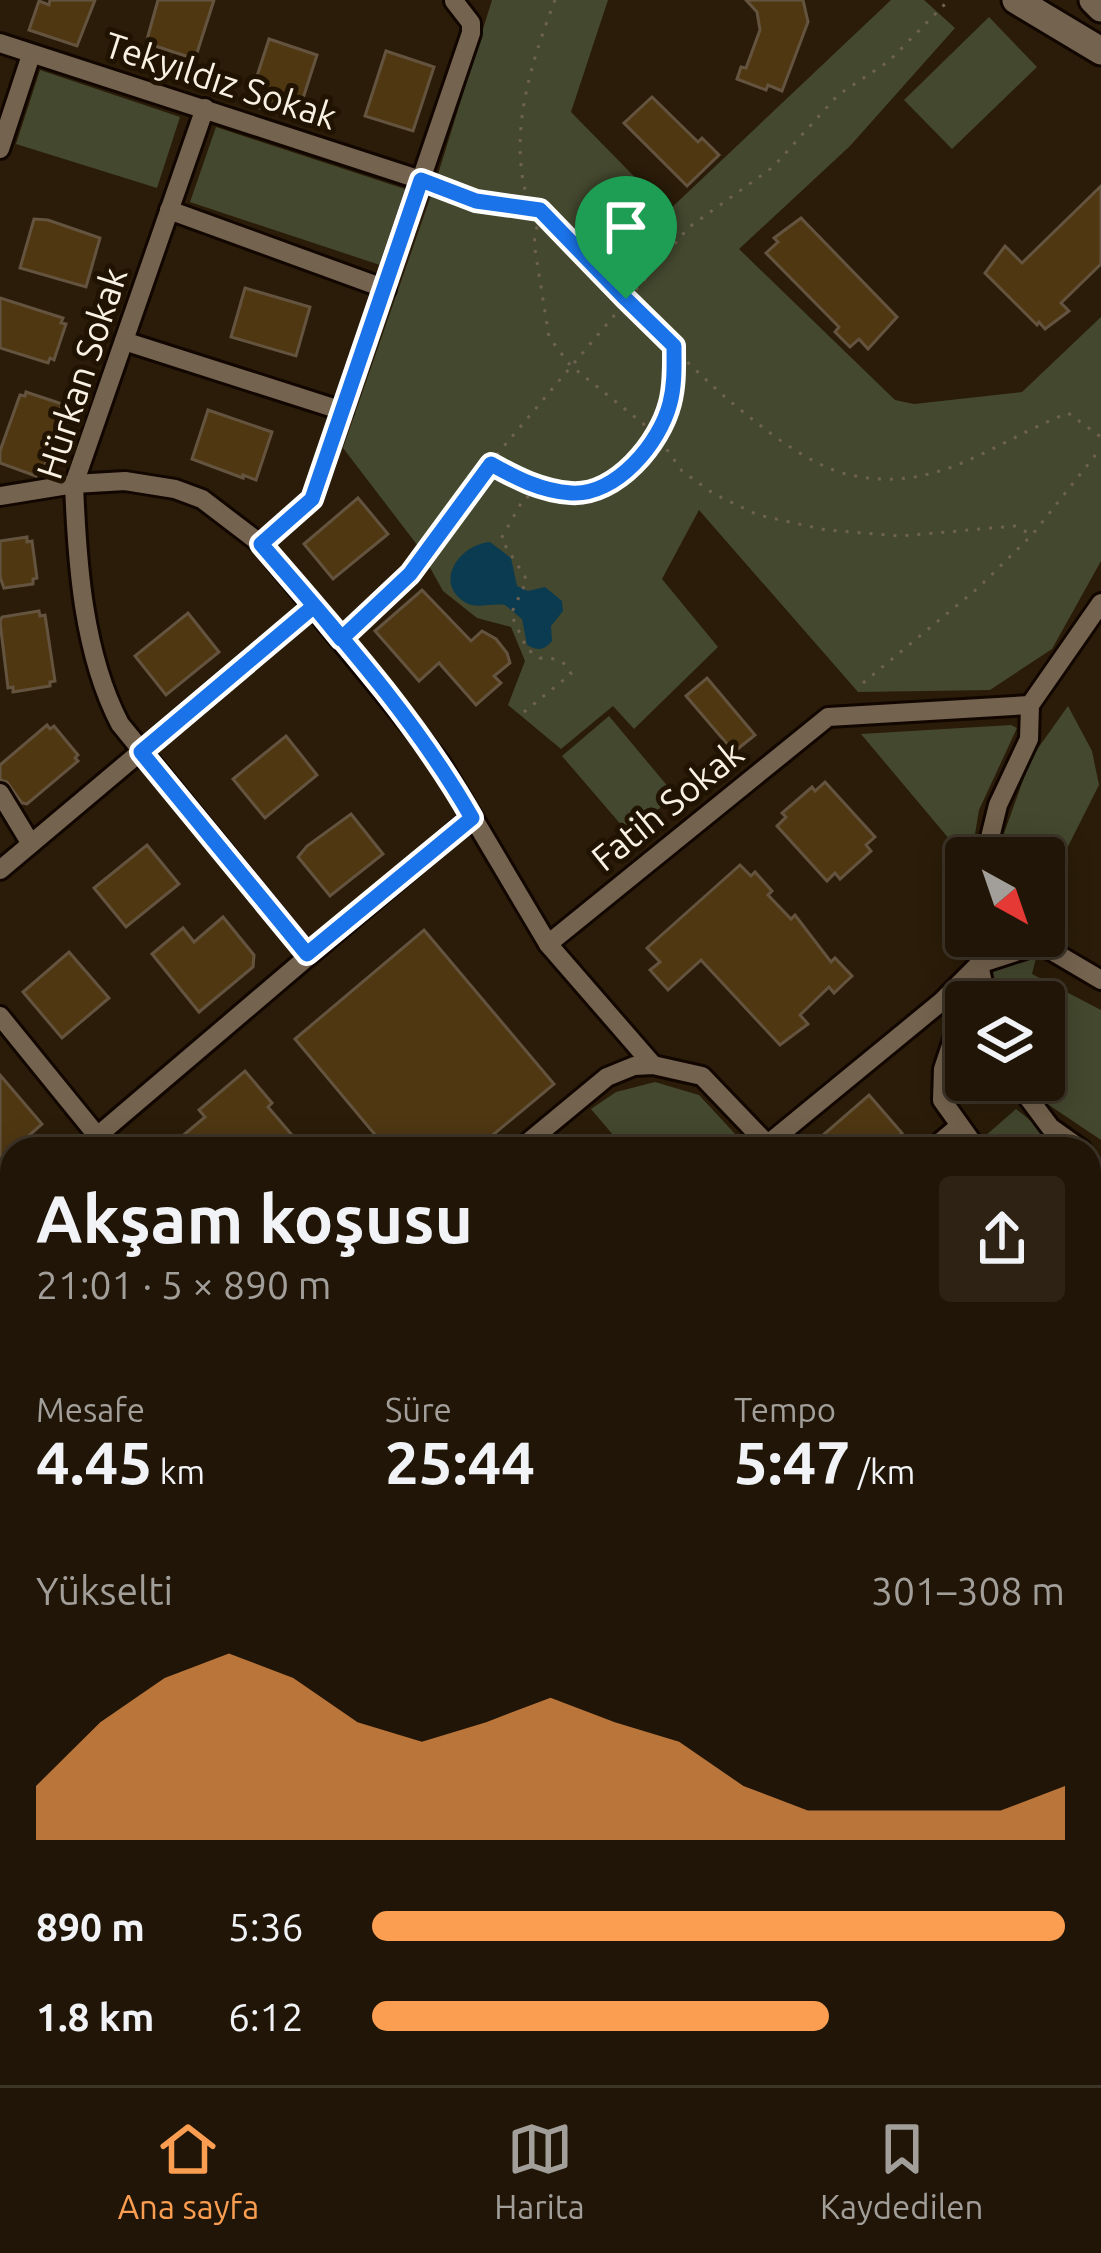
<!DOCTYPE html>
<html lang="tr">
<head>
<meta charset="utf-8">
<style>
	:root { --surface:#201506; --page:#2d2214; --text:#f1f3f6; --muted:#a29f9b; --line:#3d3428; --accent:#fb9e51 }
	body { margin:0; font-family:Ubuntu,sans-serif; background:var(--page); color:var(--text); height:100vh; display:flex; flex-direction:column; font-size:45px; white-space:nowrap }
	* { box-sizing:border-box; margin:0 }
	p { font-size:39px; color:var(--muted) }
	.icon { flex:none; width:66px; height:66px; fill:none; stroke:currentColor; stroke-width:2; stroke-linecap:round; stroke-linejoin:round }
	.map { position:relative; flex:1; overflow:hidden }
	.details { position:absolute; left:0px; top:1137px; width:1101px; height:948px; display:flex; flex-direction:column; background:var(--surface); border-radius:36px 36px 0 0; box-shadow:0 6px 30px #0003,0 0 0 3px var(--line) }
	.details>* { flex:none }
	.needle { width:78px; rotate:140deg }
	.fabs { position:absolute; left:945px; top:837px; display:grid; gap:24px }
	.fabs a { display:grid; place-items:center; width:120px; height:120px; border-radius:12px; background:var(--surface); box-shadow:0 6px 30px #0003,0 0 0 3px var(--line); font-size:60px }
	.pin { position:absolute; display:grid; place-items:center; width:102px; height:102px; color:#fff; margin:-123px -51px; border-radius:50% 50% 50% 0; rotate:-45deg; box-shadow:0 0 12px #0007 }
	.pin .icon { rotate:45deg }
	.round { display:grid; place-items:center; flex:none; width:126px; height:126px; border-radius:12px; background:var(--page) }
	.overview { display:flex; align-items:center; justify-content:space-between; height:204px; padding:0 36px }
	h1 { font-size:66px; font-weight:600; line-height:90px }
	.stats { display:grid; grid-template-columns:repeat(3,1fr); gap:18px; height:204px; padding:12px 36px }
	.stats div { display:grid; align-content:center }
	.stats b { font-size:60px; font-weight:600 }
	.stats small { font-size:33px; font-weight:400 }
	.stats p { font-size:33px }
	.chart { height:336px; padding:24px 36px }
	.chart p { display:flex; justify-content:space-between }
	.chart svg { width:100%; height:216px; margin-top:12px; fill:var(--accent); opacity:.7 }
	ul { padding:0 36px; list-style:none; font-size:39px }
	li { display:grid; grid-template-columns:192px 144px 1fr; align-items:center; height:90px }
	li i { height:30px; border-radius:15px; background:var(--accent) }
	.menu { display:flex; justify-content:space-around; align-items:center; height:168px; border-top:3px solid var(--line); background:var(--surface); font-size:33px; color:var(--muted) }
	.menu a { display:grid; justify-items:center; gap:6px }
	.menu .on { color:var(--accent) }
	.map>svg:first-child { display:block }
	.green { fill:#44482e }
	.water { fill:#0a3b50 }
	.building { fill:#4f3712; stroke:#64543f; stroke-width:3 }
	.lines { fill:none; stroke-linecap:round; stroke-linejoin:round }
	.street-casing { stroke:#120600; stroke-width:24 }
	.secondary-casing { stroke:#120600; stroke-width:33 }
	.path { stroke:#6f6251; stroke-width:3; stroke-dasharray:3 9; stroke-linecap:butt }
	.street { stroke:#74634e; stroke-width:18 }
	.secondary { stroke:#74634e; stroke-width:27 }
	.route-casing { stroke:#fff; stroke-width:24 }
	.route { stroke:#1a73e8; stroke-width:15 }
	.labels { text-anchor:middle; dominant-baseline:central; stroke-width:10; stroke-linejoin:round; paint-order:stroke }
	.street-label { font-size:36px; fill:#faf1e5; stroke:#201301 }
</style>
</head>
<body>
<div class="map">
<svg width="1101" height="2085" viewBox="0 0 1101 2085">
	<rect width="100%" height="100%" fill="#2a1c08"/>
	<g class="green">
		<path d="M492,0H608L571,112L668,211L891,0H924L955,28L850,146L739,249L895,400L914,404L1022,392L1101,317V561L1052,649L990,690L858,692L699,510L662,579L718,647L634,729L613,706L561,749L508,705L525,661L511,627L477,618L443,591L418,546L343,448L434,187Z"/>
		<path d="M989,17L1037,67L952,149L904,100Z"/>
		<path d="M40,70L180,117L157,188L16,144Z"/>
		<path d="M216,127L408,190L383,266L190,202Z"/>
		<path d="M1068,706L1092,751L1099,785L1044,894V858H999L998,850L1031,758Z"/>
		<path d="M609,716L675,795L629,834L562,756Z"/>
		<path d="M1011,725L1017,728L979,810L971,858L966,859L861,734Z"/>
		<path d="M1036,958L1032,974L1101,1010V1140L1046,1103L1031,1080H1044V1002H992L986,976L993,966Z"/>
		<path d="M655,1082L699,1095L749,1149H728L722,1144L716,1149H625L591,1109L616,1092Z"/>
		<path d="M1016,1109L1067,1149H994L984,1137Z"/>
	</g>
	<path class="water" d="M490,542L511,558L517,586L528,591L545,587L562,601L563,611L551,626L552,641C543,651 538,651 527,645L522,619L505,605C491,603 478,609 466,603C432,583 460,544 490,542Z"/>
	<g class="building">
		<path d="M50,0H95L77,46L29,30L39,1L49,5Z"/>
		<path d="M158,0H214L195,59L146,43Z"/>
		<path d="M746,0H803L808,22L782,91L768,85L766,90L737,79L741,67L746,68L760,30L757,12Z"/>
		<path d="M269,39L317,55L296,120L248,104Z"/>
		<path d="M386,51L434,67L413,131L365,116Z"/>
		<path d="M652,97L698,142L702,138L719,155L687,186L624,123Z"/>
		<path d="M1101,186V264L1061,303L1069,311L1045,329L1039,322L1037,325L985,273L1005,246L1022,263Z"/>
		<path d="M801,218L897,317L868,349L859,339L850,347L835,332L839,327L766,253L778,242L774,238Z"/>
		<path d="M34,219L48,220L100,238L86,287L20,268Z"/>
		<path d="M245,288L310,307L296,356L231,337Z"/>
		<path d="M0,298L63,318L61,323L66,324L54,360L50,358L48,363L0,348Z"/>
		<path d="M26,392L62,404L60,409L65,410L42,473L38,471L36,476L0,463V451L20,395L25,396Z"/>
		<path d="M208,410L272,432L256,480L243,475V478L192,459Z"/>
		<path d="M358,498L388,534L333,579L304,544Z"/>
		<path d="M27,537V542L32,541L37,578L33,579V584L4,588L0,577V541Z"/>
		<path d="M422,590L471,641L482,631L496,639L507,653L510,663L494,676L501,683L476,705L439,663L419,681L375,631Z"/>
		<path d="M39,611L40,616L45,615L55,681L50,682V686L13,692V687L8,688L0,622L2,617Z"/>
		<path d="M188,613L219,652L166,695L135,656Z"/>
		<path d="M707,678L755,735L734,752L686,696Z"/>
		<path d="M47,725L50,729L54,726L63,737L78,755L75,758L78,761L27,804L22,803L7,782L0,780V765Z"/>
		<path d="M286,736L317,775L265,818L233,779Z"/>
		<path d="M825,782L875,837L866,845L871,851L840,879L835,873L827,881L777,826L786,817L782,813L812,787L815,791Z"/>
		<path d="M351,814L383,854L330,896L298,857L307,846Z"/>
		<path d="M147,845L179,884L126,927L94,888Z"/>
		<path d="M740,865L751,876L755,872L772,891L768,895L791,919L795,915L831,962L835,958L852,976L834,993L829,987L800,1015L808,1024L780,1045L701,960L668,990L650,970L660,962L647,948Z"/>
		<path d="M223,917L254,955L253,967L199,1012L152,954L183,928L194,942Z"/>
		<path d="M424,930L554,1084L476,1149H387L295,1039Z"/>
		<path d="M69,952L109,998L62,1038L23,992Z"/>
		<path d="M245,1071L272,1103L268,1107L304,1149H167L205,1117L199,1110Z"/>
		<path d="M0,1075L42,1124L0,1161Z"/>
		<path d="M869,1095L902,1133L884,1149H807Z"/>
	</g>
	<g class="lines">
		<defs>
			<g id="street">
				<path d="M0,43L421,180"/>
				<path d="M205,108L74,484C77,563 83,653 120,724L307,954"/>
				<path d="M0,149L31,55"/>
				<path d="M169,210L386,289"/>
				<path d="M124,341L343,411"/>
				<path d="M0,496L74,484L125,481L175,489L202,499L261,544L440,762L548,944L653,1065"/>
				<path d="M261,544L312,499L471,33V23L454,1"/>
				<path d="M0,793L31,844"/>
				<path d="M985,858L998,805L1029,739L1030,705L1101,603"/>
				<path d="M0,870L314,606"/>
				<path d="M980,936L979,964L987,1002"/>
				<path d="M548,944L828,717L1030,705"/>
				<path d="M975,974L943,1069L942,1100L977,1149"/>
				<path d="M0,1016L108,1149"/>
				<path d="M1015,1080L1050,1127L1081,1149"/>
				<path d="M768,1144L941,1002L979,964L1040,944L1101,980"/>
				<path d="M82,1149L472,817"/>
				<path d="M520,1149L607,1077L634,1066L653,1065L702,1076L772,1149"/>
				<path d="M932,1149L958,1127"/>
				<path d="M0,1219L12,1209"/>
				<path d="M1089,1276L1101,1290"/>
				<path d="M0,1351L12,1366"/>
				<path d="M1089,1528L1101,1517"/>
				<path d="M0,1588L12,1602"/>
				<path d="M0,1659L12,1672"/>
				<path d="M1089,1670L1101,1660"/>
				<path d="M1089,1948L1101,1940"/>
				<path d="M0,2061L20,2085"/>
				<path d="M489,2073L501,2085"/>
				<path d="M836,2073L846,2085"/>
				<path d="M1022,2073L1032,2085"/>
				<path d="M376,2085L381,2073"/>
				<path d="M898,2085L913,2073"/>
			</g>
			<g id="secondary">
				<path d="M1016,0L1101,51"/>
				<path d="M1093,0L1101,8"/>
				<path d="M0,1882L12,1896"/>
				<path d="M164,2073L174,2085"/>
			</g>
		</defs>
		<use href="#street" class="street-casing"/>
		<use href="#secondary" class="secondary-casing"/>
		<g class="path">
			<path d="M555,0C533,58 511,123 524,186C528,208 703,380 731,402C763,428 805,463 846,474C936,496 991,443 1068,413L1101,437"/>
			<path d="M440,187L475,201L540,210L534,243L549,337L570,365L656,434L682,471L714,494L758,515L826,530L901,536L1015,526L1032,535"/>
			<path d="M492,464C517,478 543,492 572,493C616,495 660,443 670,403C675,384 674,365 674,346"/>
			<path d="M352,630L410,574L499,452L688,228L773,167L838,95L889,61L949,0"/>
			<path d="M863,683L978,588L1032,535L1101,448"/>
			<path d="M524,712L571,674C565,659 554,658 540,658L527,649L511,614L527,580L501,539L524,498L551,490"/>
		</g>
		<use href="#street" class="street"/>
		<use href="#secondary" class="secondary"/>
	</g>
	<g class="lines">
		<defs>
			<path id="route" d="M626,299L540,210L476,201L421,180L312,499L261,544C336,631 415,718 472,818L307,954L141,752L314,606L341,639L410,574L491,464C516,478 541,491 571,493C616,496 660,443 670,403C675,384 674,365 674,346L626,299"/>
		</defs>
		<use href="#route" class="route-casing"/>
		<use href="#route" class="route"/>
	</g>
	<g class="labels">
		<g class="street-label">
			<text transform="translate(221 80) rotate(18)">Tekyıldız Sokak</text>
			<text transform="translate(81 373) rotate(-72)">Hürkan Sokak</text>
			<text transform="translate(667 805) rotate(-39)">Fatih Sokak</text>
		</g>
	</g>
</svg>
<div class="fabs">
<a><svg class="needle" viewBox="-14 -14 28 28"><path d="M0-13l5 13h-10z" fill="#e53935"/><path d="M0 13l5-13h-10z" fill="#a29f9b"/></svg></a>
<a><svg class="icon" aria-label="layers" viewBox="0 0 24 24"><path d="M12 4l9 5-9 5-9-5zM3 14l9 5 9-5"/></svg></a>
</div>
<div class="pin" style="left:626px;top:299px;background:#1e9e55"><svg class="icon" aria-label="arrive" viewBox="0 0 24 24"><path d="M6 21V4h12l-3 4 3 4H6"/></svg></div>
<section class="details">
<div class="overview"><div><h1>Akşam koşusu</h1><p>21:01 · 5 × 890 m</p></div><a class="round"><svg class="icon" aria-label="share" viewBox="0 0 24 24"><path d="M12 15V3M7 8l5-5 5 5M5 13v7h14v-7"/></svg></a></div>
<div class="stats">
<div><p>Mesafe</p><b>4.45<small> km</small></b></div>
<div><p>Süre</p><b>25:44</b></div>
<div><p>Tempo</p><b>5:47<small> /km</small></b></div>
</div>
<div class="chart"><p><span>Yükselti</span>301–308 m</p>
<svg viewBox="0 0 160 44" preserveAspectRatio="none"><path d="M0 44V33L10 20L20 11L30 6L40 11L50 20L60 24L70 20L80 15L90 20L100 24L110 33L120 38L130 38L140 38L150 38L160 33V44z"/></svg>
</div>
<ul>
<li><b>890 m</b>5:36<i style="width:100%"></i></li>
<li><b>1.8 km</b>6:12<i style="width:66%"></i></li>
</ul>
</section>
</div>
<nav class="menu">
<a class="on"><svg class="icon" aria-label="home" viewBox="0 0 24 24"><path d="M3 11l9-7 9 7M6 9v11h12V9"/></svg>Ana sayfa</a>
<a><svg class="icon" aria-label="map" viewBox="0 0 24 24"><path d="M3 6l6-2 6 2 6-2v14l-6 2-6-2-6 2zM9 4v14M15 6v14"/></svg>Harita</a>
<a><svg class="icon" aria-label="saved" viewBox="0 0 24 24"><path d="M7 4h10v16l-5-4-5 4z"/></svg>Kaydedilen</a>
</nav>
</body>
</html>
